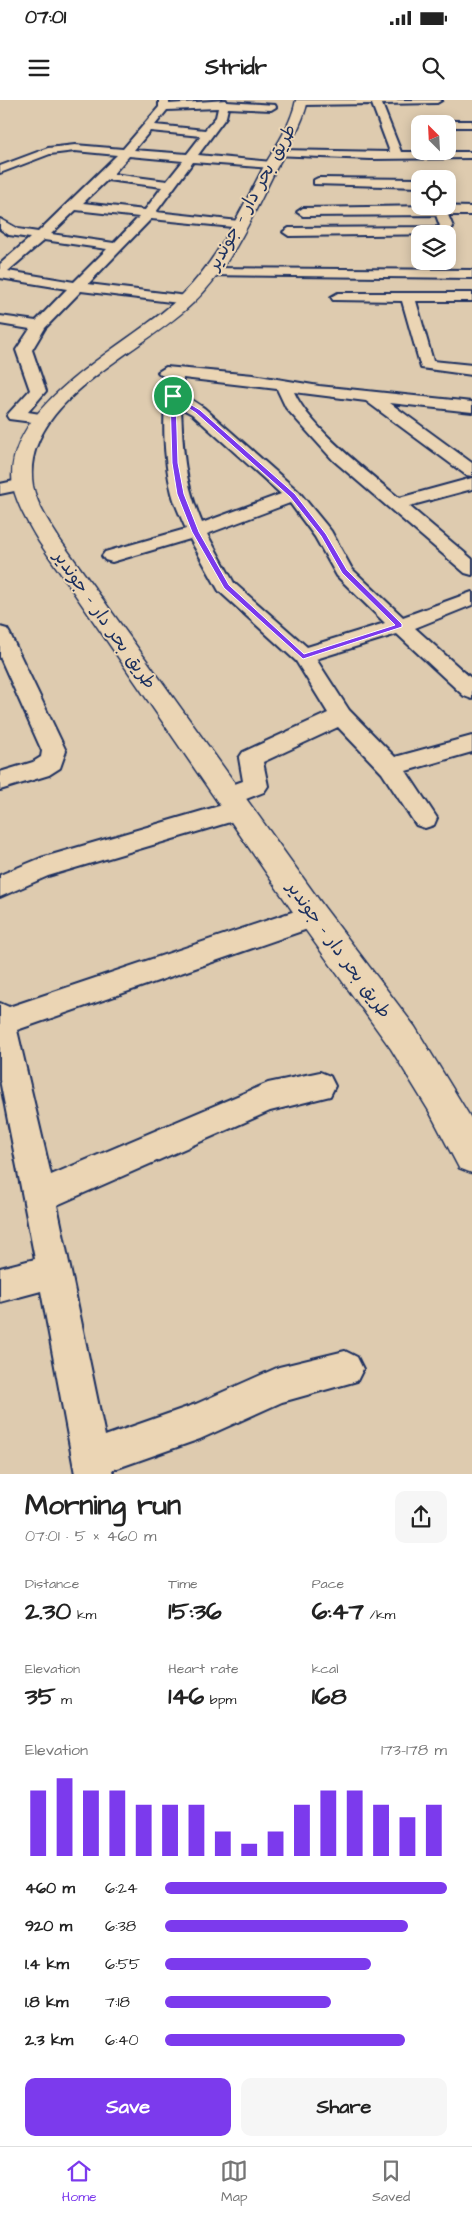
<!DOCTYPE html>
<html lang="en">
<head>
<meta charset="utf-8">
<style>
	:root { --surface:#fff; --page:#f6f6f6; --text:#222; --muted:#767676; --line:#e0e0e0; --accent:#7c3aed }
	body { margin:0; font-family:"Architects Daughter","Playpen Sans Arabic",sans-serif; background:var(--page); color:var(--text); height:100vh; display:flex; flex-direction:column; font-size:19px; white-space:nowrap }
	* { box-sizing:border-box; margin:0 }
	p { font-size:16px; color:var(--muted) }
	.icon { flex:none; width:28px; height:28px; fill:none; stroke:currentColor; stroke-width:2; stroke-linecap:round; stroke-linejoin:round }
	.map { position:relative; height:1374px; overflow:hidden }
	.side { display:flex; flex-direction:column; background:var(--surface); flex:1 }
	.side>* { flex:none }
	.needle { width:32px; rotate:336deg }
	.tools { position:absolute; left:411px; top:15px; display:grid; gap:10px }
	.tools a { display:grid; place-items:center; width:45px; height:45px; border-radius:10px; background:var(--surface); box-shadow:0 2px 12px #0003; font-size:25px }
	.pin { position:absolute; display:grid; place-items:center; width:42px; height:42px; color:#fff; margin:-21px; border:2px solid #fff; border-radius:50%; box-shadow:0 1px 5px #0007 }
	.round { display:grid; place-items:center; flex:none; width:52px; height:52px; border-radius:10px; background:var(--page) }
	.summary { display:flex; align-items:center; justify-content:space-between; height:85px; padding:0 25px }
	h1 { font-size:28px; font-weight:800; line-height:38px }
	.metrics { display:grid; grid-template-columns:repeat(3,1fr); gap:8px; height:85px; padding:5px 25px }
	.metrics div { display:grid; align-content:center }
	.metrics b { font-size:25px; font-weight:800 }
	.metrics small { font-size:14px; font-weight:400 }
	.metrics p { font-size:14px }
	.chart { height:140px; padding:10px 25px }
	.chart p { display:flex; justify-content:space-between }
	.chart svg { width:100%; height:90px; margin-top:5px; stroke:var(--accent); stroke-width:6 }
	.primary-button { display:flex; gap:10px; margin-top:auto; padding:10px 25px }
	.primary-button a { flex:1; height:58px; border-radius:10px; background:var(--accent); color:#fff; font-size:20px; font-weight:800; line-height:58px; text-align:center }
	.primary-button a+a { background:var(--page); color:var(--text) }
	ul { padding:0 25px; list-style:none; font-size:16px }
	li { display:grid; grid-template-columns:80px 60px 1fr; align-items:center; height:38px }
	li i { height:12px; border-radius:6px; background:var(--accent) }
	.status { display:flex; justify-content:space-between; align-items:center; height:35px; padding:0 25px; background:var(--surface); direction:ltr }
	.status svg { height:14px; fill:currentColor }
	header { display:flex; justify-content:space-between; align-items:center; height:65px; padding:0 25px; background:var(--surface); font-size:22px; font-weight:800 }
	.tab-bar { display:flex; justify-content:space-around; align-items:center; height:70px; border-top:1px solid var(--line); background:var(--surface); font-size:14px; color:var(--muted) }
	.tab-bar a { display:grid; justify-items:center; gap:2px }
	.tab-bar .on { color:var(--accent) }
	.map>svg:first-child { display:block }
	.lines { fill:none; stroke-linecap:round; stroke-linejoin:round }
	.minor-casing { stroke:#1b2f5e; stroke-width:4 }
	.highway-casing { stroke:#1b2f5e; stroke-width:3 }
	.minor { fill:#ebd5b4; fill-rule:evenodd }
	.highway { fill:#ebd5b4; fill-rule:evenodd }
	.route { fill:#7c3aed; stroke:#fff; fill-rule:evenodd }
	.labels { text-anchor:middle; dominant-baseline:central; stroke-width:4; stroke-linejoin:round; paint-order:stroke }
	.street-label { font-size:18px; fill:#1b2f5e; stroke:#ebd5b4 }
</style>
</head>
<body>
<div class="status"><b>07:01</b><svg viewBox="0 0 49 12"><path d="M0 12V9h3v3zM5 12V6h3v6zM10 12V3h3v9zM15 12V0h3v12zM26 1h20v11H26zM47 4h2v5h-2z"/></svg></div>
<header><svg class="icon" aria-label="menu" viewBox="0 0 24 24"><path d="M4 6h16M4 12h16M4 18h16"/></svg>Stridr<svg class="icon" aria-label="search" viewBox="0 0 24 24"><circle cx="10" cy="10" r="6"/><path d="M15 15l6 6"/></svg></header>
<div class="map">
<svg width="472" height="1374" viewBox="0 0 472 1374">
	<rect width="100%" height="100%" fill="#decbaf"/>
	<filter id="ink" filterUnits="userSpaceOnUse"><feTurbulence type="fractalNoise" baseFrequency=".02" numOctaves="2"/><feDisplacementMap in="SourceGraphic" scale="10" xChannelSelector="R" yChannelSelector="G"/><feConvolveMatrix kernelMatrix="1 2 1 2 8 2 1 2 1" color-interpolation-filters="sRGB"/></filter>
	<g filter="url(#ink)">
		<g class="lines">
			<defs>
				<g id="minor">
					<path d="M159,0H169V4L226,0L227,2L275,5L276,7L271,10L228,8L226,17L198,55L272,62L278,65L272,68L193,62L156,112L239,121L243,122L245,125L243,128L151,119L88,184L187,196L192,197L194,200L192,203L187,204L81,191L45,228L32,250L46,291L28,312L46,315L48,318L46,321L40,323L9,319L7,316L9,313L30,290L16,250L30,229L0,224V216L36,221L67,189L0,178V164L30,138L9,135L0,129V119L18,129L38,132L117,55L75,51L50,54L0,73V66L48,48L75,45L123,49L159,7ZM218,8L216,17L205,30L155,25L167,10ZM150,31L201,36L187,54L134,50ZM129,56L183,61L167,81L113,74ZM107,80L162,87L145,110L83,103ZM76,110L139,117L114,143L51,134ZM44,140L107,149L74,182L8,171Z"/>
					<path d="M298,0H442L437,3L382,4L401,52H472V58L370,59L274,55L272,53L278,50L390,52L372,4L302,5L298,4Z"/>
					<path d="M448,21H472V27H448V24H443Z"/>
					<path d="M318,78L420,79V87L314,84V80Z"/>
					<path d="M432,106L472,107V115H448L453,127L445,134L289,136L283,132L289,128L438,127L440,126L436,115L303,116L297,112L303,108Z"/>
					<path d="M211,168L472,170V178L206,175L204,172L206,169Z"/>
					<path d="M338,193H472V201H416L433,261L472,265V275L421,268L402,201L333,200L331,197Z"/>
					<path d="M166,267L253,275L319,286L472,302V312L390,303L472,363V376L466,375L366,301L294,292C310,328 368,372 399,398L472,378V389L409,406L472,459V475L465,473L333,360L286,308L277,289L183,278L181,293L204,308L299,392L331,431L352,469L403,517L472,492V505L415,528L472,579V599L464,596L397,534L316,559L349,610L395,657L472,636V652L406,671L437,718L434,725L425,728L416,725L382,673L338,627L263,662L268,686L264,692L241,701L247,703L250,710L247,717L48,776L0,797V775L41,758L226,704L221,703L217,696L221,689L243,681L239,658L243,652L328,613L296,561L219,491L190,439L112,462L105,460L102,456L105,452L186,429C181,417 175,405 172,393C163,357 162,314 168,277L161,275L158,272ZM181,308L192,314L281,394L202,423C184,380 183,354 181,308ZM290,403L315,437L337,476L385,523L307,547L234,483L207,434Z"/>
					<path d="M23,379L29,380L32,384L29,388L0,394V384Z"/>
					<path d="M0,527L7,529L10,534L66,651L60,668L49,675L0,690V672L33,662L41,657L42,651L0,557Z"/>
					<path d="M313,805L322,808L326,816L322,824L17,930L51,1075L268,983L320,972L330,976L335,986L330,996L270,1011L57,1105L105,1336L196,1304L279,1267L345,1251L357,1257L363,1269L357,1281L282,1302L200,1339L112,1370L113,1374H75L41,1191L0,1202V1168L35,1159L0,980V903L9,907Z"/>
				</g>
				<path id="highway" d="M296,0H308C303,25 288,46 276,69C253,115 231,167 193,203C143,252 19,302 33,386C37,405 50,424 60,440L324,807L415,927L472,1020V1073L459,1068L429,1011L391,949L302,825L39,442C29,425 18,407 13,387C0,302 133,245 182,195C218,159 240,112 263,68C276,46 291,25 296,0Z"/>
			</defs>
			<use href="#minor" class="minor-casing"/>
			<use href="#highway" class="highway-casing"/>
			<use href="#minor" class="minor"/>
			<use href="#highway" class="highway"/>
		</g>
	</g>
	<path class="route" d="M173,294L200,310L295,394L326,434L347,470L402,524V527L303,559L224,488L192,432L177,394L172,363L170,296ZM176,300L196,313L290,397L321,436L342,473L395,525L304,554L229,485L199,432L184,394L178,363Z"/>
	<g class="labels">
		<g class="street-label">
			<text transform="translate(252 97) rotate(-61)">طريق بحر دار - جوندير</text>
			<text transform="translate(105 520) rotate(55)">طريق بحر دار - جوندير</text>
			<text transform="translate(339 850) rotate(54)">طريق بحر دار - جوندير</text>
		</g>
	</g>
</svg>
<div class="tools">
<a><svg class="needle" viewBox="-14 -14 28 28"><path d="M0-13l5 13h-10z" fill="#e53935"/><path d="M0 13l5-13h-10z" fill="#767676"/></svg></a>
<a><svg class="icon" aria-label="locate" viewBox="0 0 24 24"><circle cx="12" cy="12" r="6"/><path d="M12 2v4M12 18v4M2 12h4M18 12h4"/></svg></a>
<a><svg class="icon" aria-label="layers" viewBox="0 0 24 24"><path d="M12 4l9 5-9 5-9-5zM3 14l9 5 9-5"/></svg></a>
</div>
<div class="pin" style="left:173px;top:296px;background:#1e9e55"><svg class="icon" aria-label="arrive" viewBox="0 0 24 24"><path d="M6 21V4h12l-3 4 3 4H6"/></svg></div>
</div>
<section class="side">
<div class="summary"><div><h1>Morning run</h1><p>07:01 · 5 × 460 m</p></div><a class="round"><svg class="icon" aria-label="share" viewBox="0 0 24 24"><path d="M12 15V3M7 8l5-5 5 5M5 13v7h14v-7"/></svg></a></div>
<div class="metrics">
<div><p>Distance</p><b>2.30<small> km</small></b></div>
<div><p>Time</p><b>15:36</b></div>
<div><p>Pace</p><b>6:47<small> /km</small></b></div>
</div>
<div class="metrics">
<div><p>Elevation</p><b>35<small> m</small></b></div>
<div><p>Heart rate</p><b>146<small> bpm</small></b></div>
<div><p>kcal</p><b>168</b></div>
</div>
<div class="chart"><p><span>Elevation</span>173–178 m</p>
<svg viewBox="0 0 160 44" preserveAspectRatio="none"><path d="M5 44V12M15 44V6M25 44V12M35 44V12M45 44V19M55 44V19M65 44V19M75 44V32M85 44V38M95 44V32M105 44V19M115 44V12M125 44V12M135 44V19M145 44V25M155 44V19"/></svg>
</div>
<ul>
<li><b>460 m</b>6:24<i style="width:100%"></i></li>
<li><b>920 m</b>6:38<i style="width:86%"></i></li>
<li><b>1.4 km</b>6:55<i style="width:73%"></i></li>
<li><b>1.8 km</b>7:18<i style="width:59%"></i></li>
<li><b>2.3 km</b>6:40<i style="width:85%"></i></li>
</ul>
<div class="primary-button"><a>Save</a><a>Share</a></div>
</section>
<nav class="tab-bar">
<a class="on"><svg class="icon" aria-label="home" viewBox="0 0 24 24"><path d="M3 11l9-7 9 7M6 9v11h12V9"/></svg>Home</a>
<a><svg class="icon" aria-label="map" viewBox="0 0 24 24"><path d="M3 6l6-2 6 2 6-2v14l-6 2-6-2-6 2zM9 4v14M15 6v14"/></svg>Map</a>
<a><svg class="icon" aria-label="saved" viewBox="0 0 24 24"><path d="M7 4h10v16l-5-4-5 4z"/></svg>Saved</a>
</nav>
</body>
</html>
